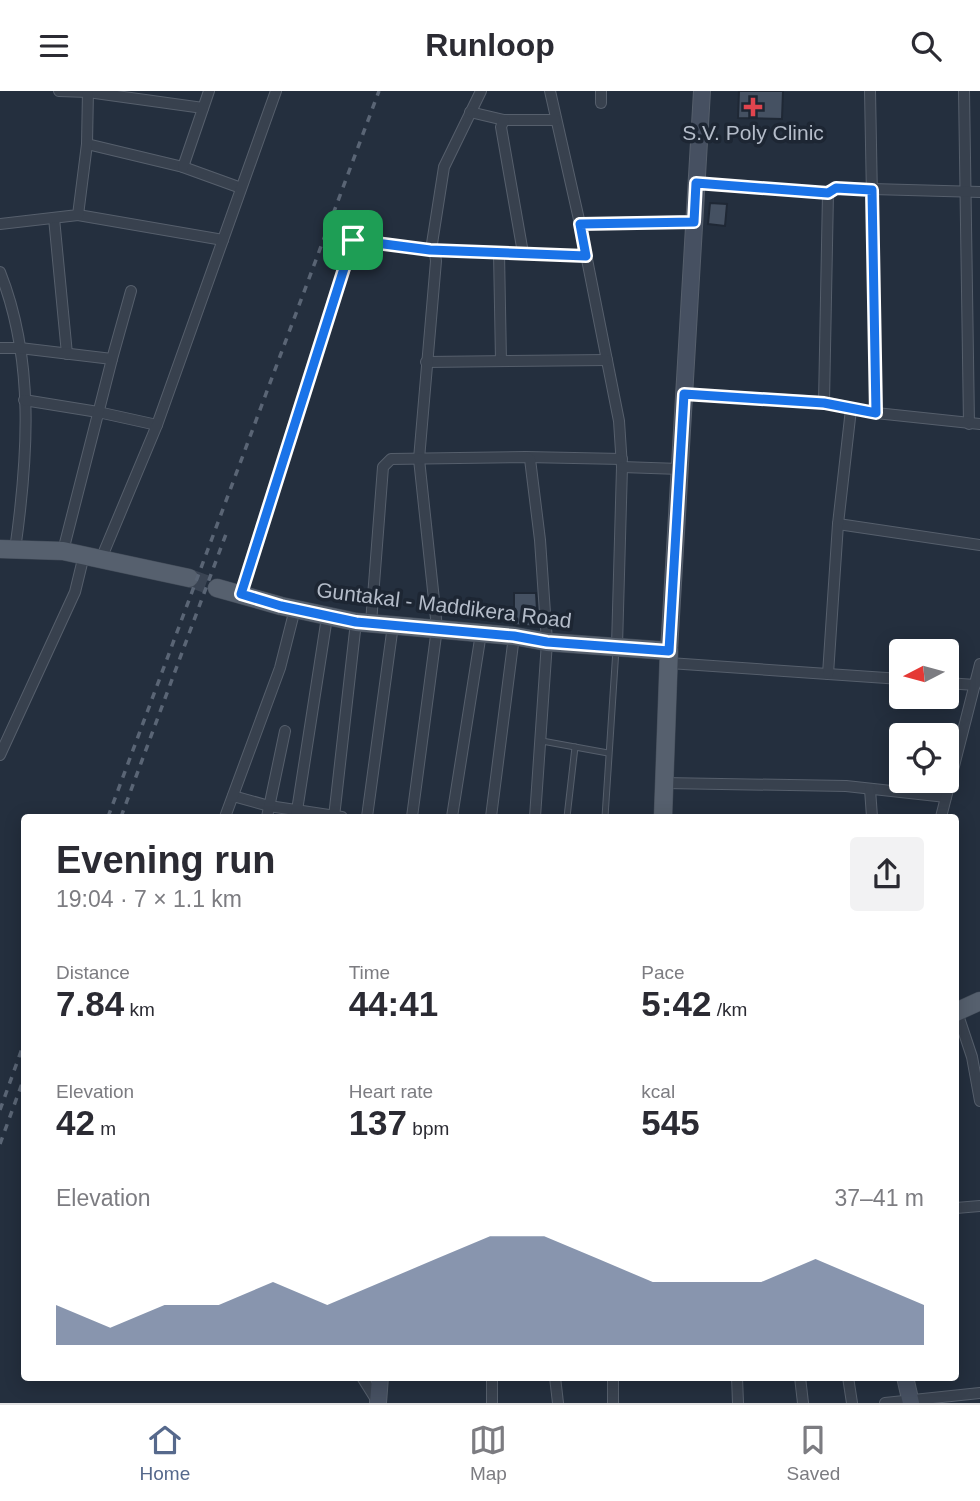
<!DOCTYPE html>
<html lang="en">
<head>
<meta charset="utf-8">
<style>
	:root { --surface:#fff; --page:#f2f2f3; --text:#2b2b33; --muted:#7c7c81; --line:#e1e1e2; --accent:#56698c }
	body { margin:0; font-family:Helvetica,sans-serif; background:var(--page); color:var(--text); height:100vh; display:flex; flex-direction:column; font-size:26px; white-space:nowrap }
	* { box-sizing:border-box; margin:0 }
	p { font-size:23px; color:var(--muted) }
	.icon { flex:none; width:38px; height:38px; fill:none; stroke:currentColor; stroke-width:2; stroke-linecap:round; stroke-linejoin:round }
	.map { position:relative; flex:1; overflow:hidden }
	.panel { position:absolute; left:21px; top:723px; width:938px; height:567px; display:flex; flex-direction:column; background:var(--surface); border-radius:7px; box-shadow:0 4px 18px #0003 }
	.panel>* { flex:none }
	.needle { width:46px; rotate:264deg }
	.controls { position:absolute; left:889px; top:548px; display:grid; gap:14px }
	.controls a { display:grid; place-items:center; width:70px; height:70px; border-radius:7px; background:var(--surface); box-shadow:0 4px 18px #0003; font-size:35px }
	.pin { position:absolute; display:grid; place-items:center; width:60px; height:60px; color:#fff; margin:-30px; border-radius:14px; box-shadow:0 4px 10px #0006 }
	.round { display:grid; place-items:center; flex:none; width:74px; height:74px; border-radius:7px; background:var(--page) }
	.headline { display:flex; align-items:center; justify-content:space-between; height:119px; padding:0 35px }
	h1 { font-size:38px; font-weight:600; line-height:52px }
	.stats { display:grid; grid-template-columns:repeat(3,1fr); gap:10px; height:119px; padding:7px 35px }
	.stats div { display:grid; align-content:center }
	.stats b { font-size:35px; font-weight:600 }
	.stats small { font-size:19px; font-weight:400 }
	.stats p { font-size:19px }
	.chart { height:196px; padding:14px 35px }
	.chart p { display:flex; justify-content:space-between }
	.chart svg { width:100%; height:126px; margin-top:7px; fill:var(--accent); opacity:.7 }
	header { display:flex; justify-content:space-between; align-items:center; height:91px; padding:0 35px; background:var(--surface); font-size:32px; font-weight:600 }
	.tab-bar { display:flex; justify-content:space-around; align-items:center; height:98px; border-top:2px solid var(--line); background:var(--surface); font-size:19px; color:var(--muted) }
	.tab-bar a { display:grid; justify-items:center; gap:4px }
	.tab-bar .current { color:var(--accent) }
	.map>svg:first-child { display:block }
	.building { fill:#455162; stroke:#1f2835; stroke-width:2 }
	.lines { fill:none; stroke-linecap:round; stroke-linejoin:round }
	.primary-tunnel { stroke:#3a4453; stroke-width:18; stroke-dasharray:18 9; stroke-linecap:butt }
	.lane-casing { stroke:#565f6c; stroke-width:7 }
	.street-casing { stroke:#565f6c; stroke-width:12 }
	.secondary-casing { stroke:#565f6c; stroke-width:18 }
	.primary-casing { stroke:#414a57; stroke-width:19 }
	.lane { stroke:#38414e; stroke-width:5 }
	.street { stroke:#38414e; stroke-width:10 }
	.secondary { stroke:#465061; stroke-width:16 }
	.primary { stroke:#56606e; stroke-width:18 }
	.rail { stroke:#5a6575; stroke-width:3.5; stroke-dasharray:7 7; stroke-linecap:butt }
	.route-casing { stroke:#fff; stroke-width:14 }
	.route { stroke:#1a73e8; stroke-width:9 }
	.health-dot { fill:#e0444e; stroke:#1d2633; stroke-width:2.5 }
	.labels { text-anchor:middle; dominant-baseline:central; stroke-width:7; stroke-linejoin:round; paint-order:stroke }
	.poi-label { font-size:21px; fill:#b4bcc9; stroke:#1d2633 }
	.street-label { font-size:21px; fill:#b4bcc9; stroke:#1d2633 }
</style>
</head>
<body>
<header><svg class="icon" aria-label="menu" viewBox="0 0 24 24"><path d="M4 6h16M4 12h16M4 18h16"/></svg>Runloop<svg class="icon" aria-label="search" viewBox="0 0 24 24"><circle cx="10" cy="10" r="6"/><path d="M15 15l6 6"/></svg></header>
<div class="map">
<svg width="980" height="1312" viewBox="0 0 980 1312">
	<rect width="100%" height="100%" fill="#242f3e"/>
	<g class="building">
		<path d="M739,0H783L782,28L738,27Z"/>
		<path d="M710,112L727,113L725,135L708,133Z"/>
		<path d="M514,502H536L538,536L514,534Z"/>
	</g>
	<g class="lines">
		<path class="primary-tunnel" d="M189,487L217,497"/>
		<defs>
			<g id="lane">
				<path d="M542,650L608,662"/>
				<path d="M567,726L575,656"/>
				<path d="M605,726L616,558"/>
			</g>
			<g id="street">
				<path d="M59,0L88,1L203,17"/>
				<path d="M481,0L444,76L431,159L586,165"/>
				<path d="M550,0L580,133L619,330L622,376L617,555"/>
				<path d="M870,0L876,322"/>
				<path d="M964,0L969,333"/>
				<path d="M601,12V0"/>
				<path d="M470,21L504,29H556"/>
				<path d="M504,29L501,36L523,162"/>
				<path d="M87,53L183,76L241,97"/>
				<path d="M183,76L209,0"/>
				<path d="M696,92L828,102"/>
				<path d="M78,124L223,149"/>
				<path d="M54,127L67,263"/>
				<path d="M0,133L78,124L87,53L88,0"/>
				<path d="M580,133L694,130"/>
				<path d="M499,162L501,270"/>
				<path d="M0,181C35,269 28,367 15,459"/>
				<path d="M0,257H20L112,268"/>
				<path d="M426,271L607,269"/>
				<path d="M684,303L824,311L876,322L980,333"/>
				<path d="M24,309L98,321L157,334"/>
				<path d="M824,311L828,102L836,97L980,101"/>
				<path d="M526,366L622,368"/>
				<path d="M622,376L680,378"/>
				<path d="M838,433L980,454"/>
				<path d="M63,460L112,268L131,200"/>
				<path d="M101,468L157,334L276,0"/>
				<path d="M241,503L353,149L431,159L435,163L436,170L419,368L437,537L412,726"/>
				<path d="M371,532L383,376L391,368L526,366L530,368L540,449L547,551L535,726"/>
				<path d="M669,572L901,588"/>
				<path d="M828,583L838,433L851,318"/>
				<path d="M947,592L975,594"/>
				<path d="M0,664L75,501L84,464"/>
				<path d="M664,692L846,695L946,706"/>
				<path d="M870,698L872,726"/>
				<path d="M233,705L269,715L342,726"/>
				<path d="M225,726L280,577L295,518"/>
				<path d="M267,726L285,640"/>
				<path d="M296,726L327,526"/>
				<path d="M334,726L356,531"/>
				<path d="M367,726L393,534"/>
				<path d="M452,726L481,542"/>
				<path d="M491,726L514,545"/>
				<path d="M941,726L980,573"/>
				<path d="M956,918L972,966L980,1010"/>
				<path d="M956,1117L980,1115"/>
				<path d="M362,1286L377,1310"/>
				<path d="M492,1286V1312"/>
				<path d="M555,1286L558,1312"/>
				<path d="M613,1286V1312"/>
				<path d="M737,1286L738,1312"/>
				<path d="M800,1286L803,1312"/>
				<path d="M848,1286L852,1312"/>
				<path d="M885,1312L980,1302"/>
			</g>
			<g id="secondary">
				<path d="M669,560L702,0"/>
				<path d="M905,1286L911,1312"/>
				<path d="M378,1312L380,1286"/>
			</g>
			<g id="primary">
				<path d="M0,458L63,460L189,487"/>
				<path d="M217,497L281,515L356,531L514,545L547,551L669,560L663,726"/>
				<path d="M956,921L980,910"/>
			</g>
		</defs>
		<use href="#lane" class="lane-casing"/>
		<use href="#street" class="street-casing"/>
		<use href="#secondary" class="secondary-casing"/>
		<use href="#primary" class="primary-casing"/>
		<use href="#lane" class="lane"/>
		<use href="#street" class="street"/>
		<use href="#secondary" class="secondary"/>
		<use href="#primary" class="primary"/>
		<g class="rail">
			<path d="M108,726L379,0"/>
			<path d="M121,726L226,443"/>
			<path d="M0,1019L24,952"/>
			<path d="M0,1053L24,987"/>
		</g>
	</g>
	<g class="lines">
		<defs>
			<path id="route" d="M696,92L828,102L836,97L872,99L876,322L824,312L684,303L669,560L547,551L514,545L356,531L281,515L241,503L353,149L430,159L586,165L580,133L694,131Z"/>
		</defs>
		<use href="#route" class="route-casing"/>
		<use href="#route" class="route"/>
	</g>
	<path class="health-dot" d="M749.5 5.5h7v7h7v7h-7v7h-7v-7h-7v-7h7z"/>
	<g class="labels">
		<g class="poi-label">
			<text x="753" y="41">S.V. Poly Clinic</text>
		</g>
		<g class="street-label">
			<text transform="translate(444 514) rotate(7)">Guntakal - Maddikera Road</text>
		</g>
	</g>
</svg>
<div class="controls">
<a><svg class="needle" viewBox="-14 -14 28 28"><path d="M0-13l5 13h-10z" fill="#e53935"/><path d="M0 13l5-13h-10z" fill="#7c7c81"/></svg></a>
<a><svg class="icon" aria-label="locate" viewBox="0 0 24 24"><circle cx="12" cy="12" r="6"/><path d="M12 2v4M12 18v4M2 12h4M18 12h4"/></svg></a>
</div>
<div class="pin" style="left:353px;top:149px;background:#1e9e55"><svg class="icon" aria-label="arrive" viewBox="0 0 24 24"><path d="M6 21V4h12l-3 4 3 4H6"/></svg></div>
<section class="panel">
<div class="headline"><div><h1>Evening run</h1><p>19:04 · 7 × 1.1 km</p></div><a class="round"><svg class="icon" aria-label="share" viewBox="0 0 24 24"><path d="M12 15V3M7 8l5-5 5 5M5 13v7h14v-7"/></svg></a></div>
<div class="stats">
<div><p>Distance</p><b>7.84<small> km</small></b></div>
<div><p>Time</p><b>44:41</b></div>
<div><p>Pace</p><b>5:42<small> /km</small></b></div>
</div>
<div class="stats">
<div><p>Elevation</p><b>42<small> m</small></b></div>
<div><p>Heart rate</p><b>137<small> bpm</small></b></div>
<div><p>kcal</p><b>545</b></div>
</div>
<div class="chart"><p><span>Elevation</span>37–41 m</p>
<svg viewBox="0 0 160 44" preserveAspectRatio="none"><path d="M0 44V30L10 38L20 30L30 30L40 22L50 30L60 22L70 14L80 6L90 6L100 14L110 22L120 22L130 22L140 14L150 22L160 30V44z"/></svg>
</div>
</section>
</div>
<nav class="tab-bar">
<a class="current"><svg class="icon" aria-label="home" viewBox="0 0 24 24"><path d="M3 11l9-7 9 7M6 9v11h12V9"/></svg>Home</a>
<a><svg class="icon" aria-label="map" viewBox="0 0 24 24"><path d="M3 6l6-2 6 2 6-2v14l-6 2-6-2-6 2zM9 4v14M15 6v14"/></svg>Map</a>
<a><svg class="icon" aria-label="saved" viewBox="0 0 24 24"><path d="M7 4h10v16l-5-4-5 4z"/></svg>Saved</a>
</nav>
</body>
</html>
